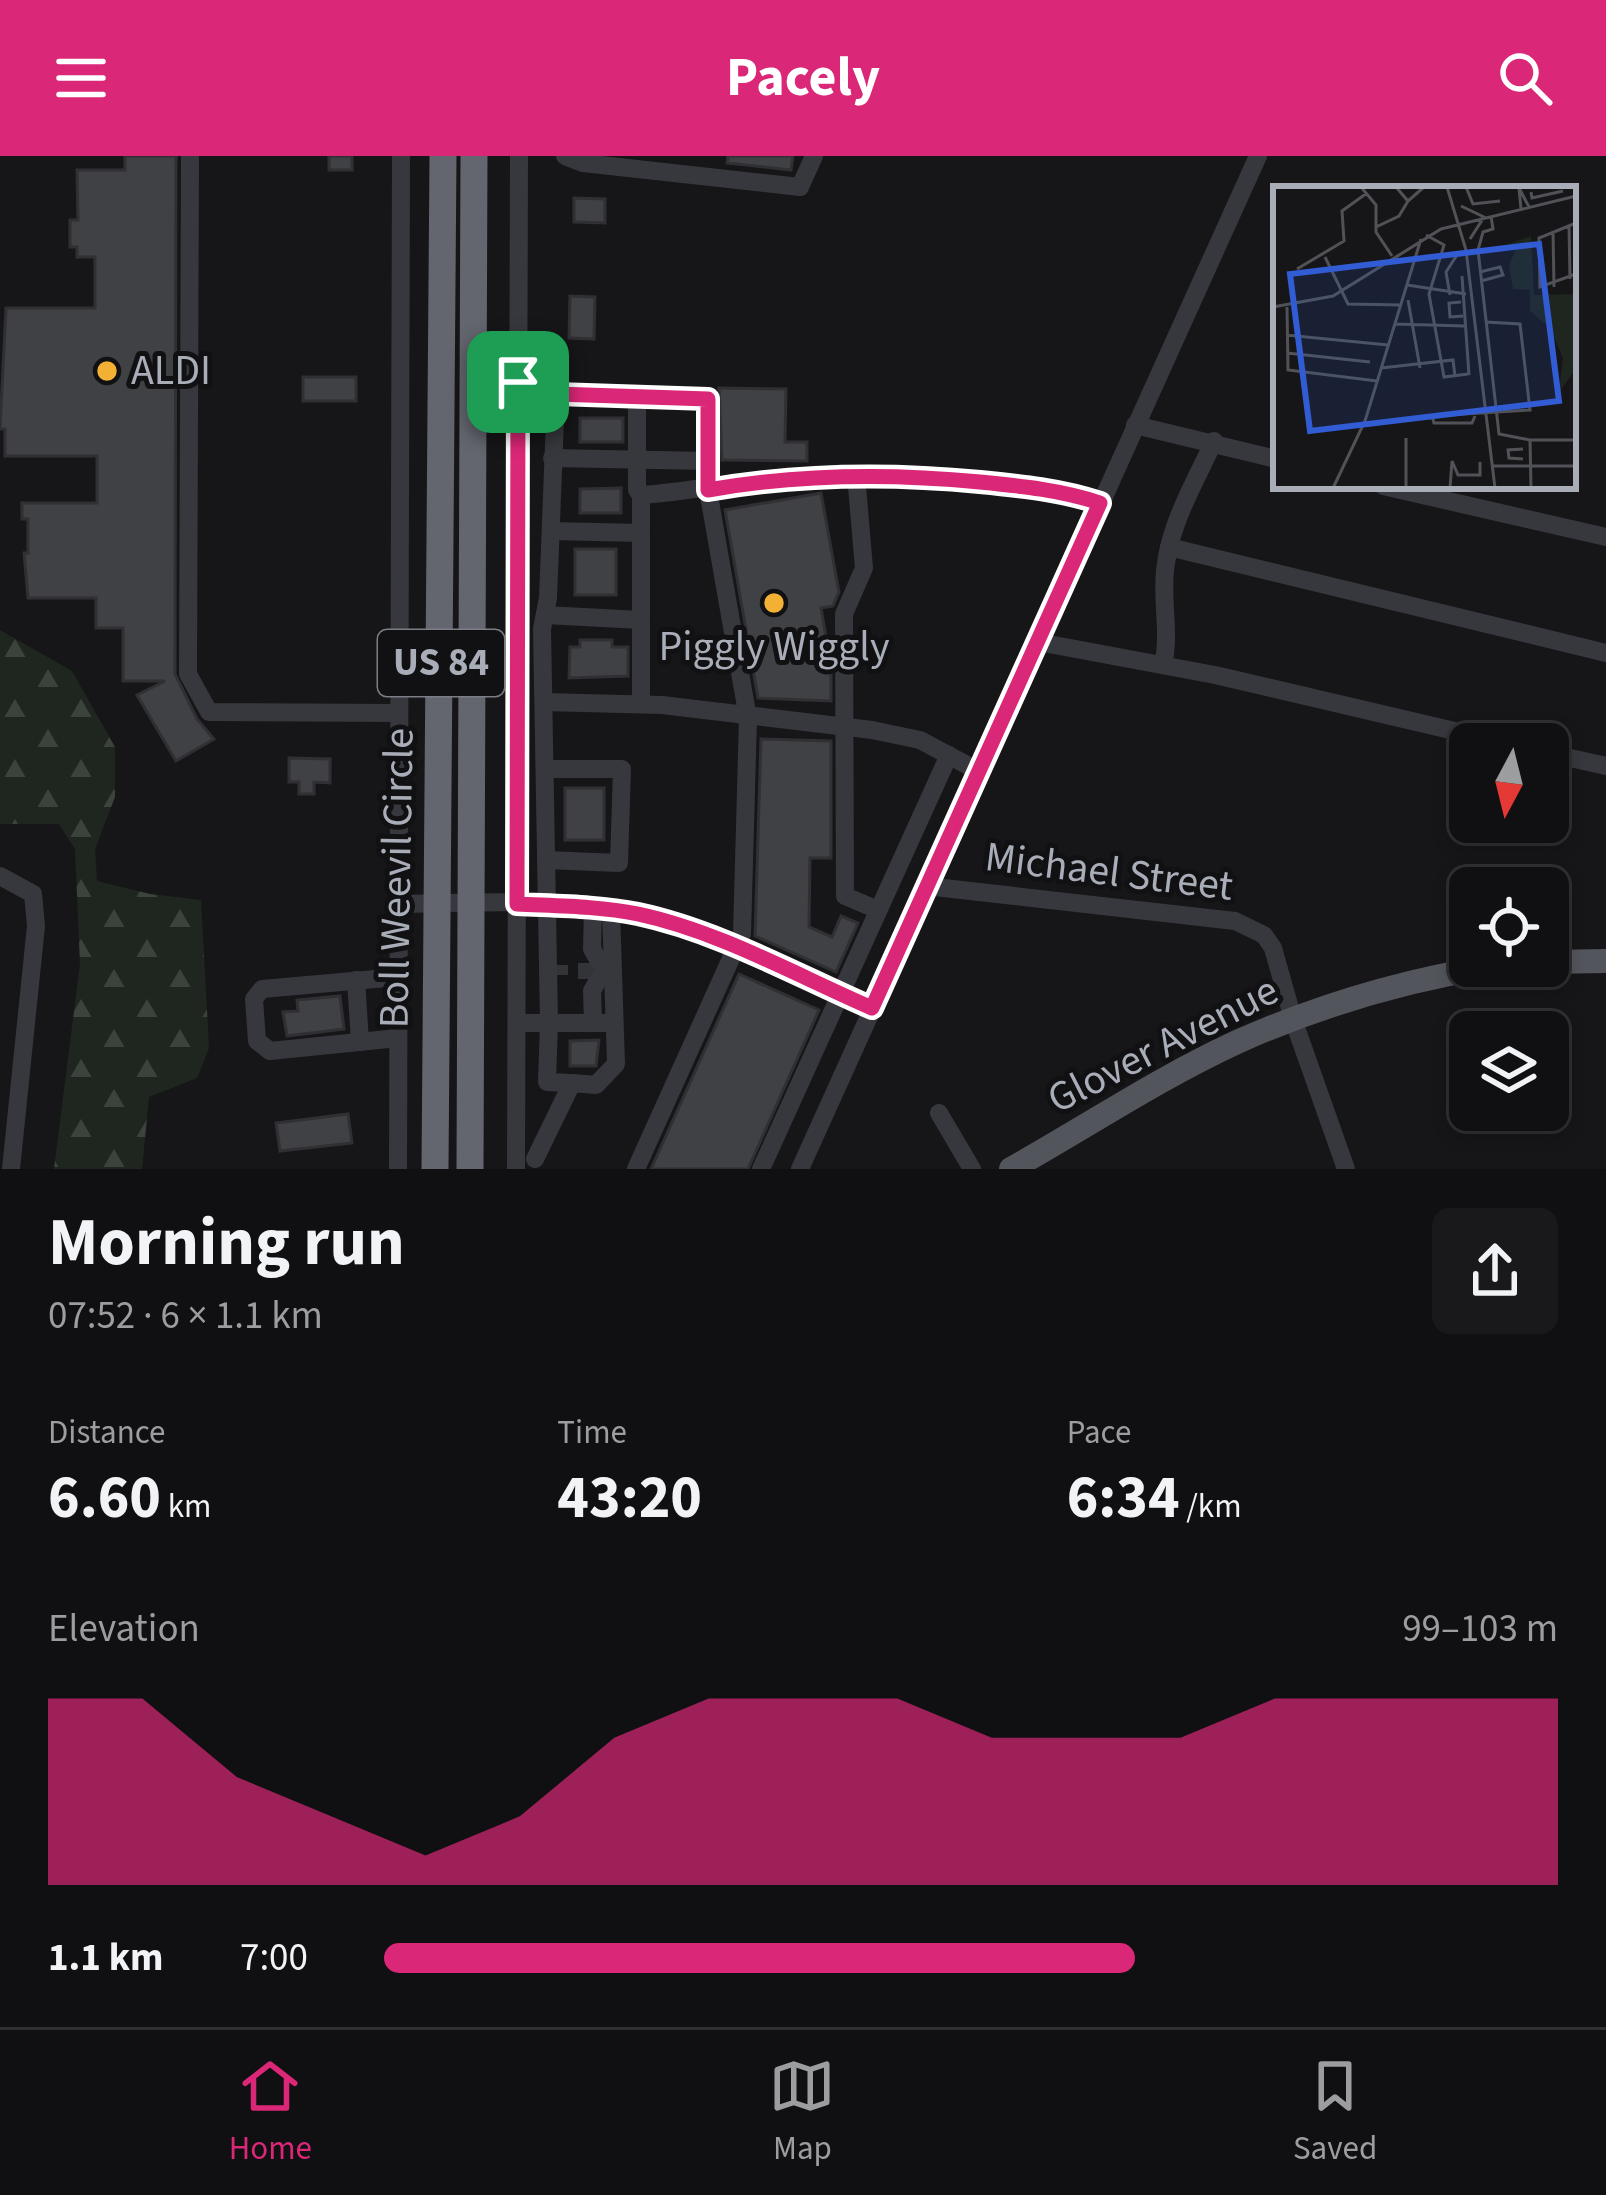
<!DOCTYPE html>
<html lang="en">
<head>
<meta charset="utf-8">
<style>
	:root { --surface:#101012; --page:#19191b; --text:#f1f3f6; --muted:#9c9d9f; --line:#303032; --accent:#db2777 }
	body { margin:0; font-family:"Source Sans 3",sans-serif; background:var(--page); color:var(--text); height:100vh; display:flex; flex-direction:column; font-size:45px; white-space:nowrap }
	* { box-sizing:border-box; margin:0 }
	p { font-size:39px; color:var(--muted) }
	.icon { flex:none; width:66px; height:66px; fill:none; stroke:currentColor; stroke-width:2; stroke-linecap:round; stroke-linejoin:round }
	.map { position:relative; height:1013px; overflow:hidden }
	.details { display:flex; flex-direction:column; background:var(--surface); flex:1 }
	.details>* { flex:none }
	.needle { width:78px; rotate:187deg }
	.controls { position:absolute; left:1449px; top:567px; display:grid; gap:24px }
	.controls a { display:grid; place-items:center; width:120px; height:120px; border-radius:18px; background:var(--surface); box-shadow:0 6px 18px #0003,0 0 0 3px var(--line); font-size:60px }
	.pin { position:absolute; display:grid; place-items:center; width:102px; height:102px; color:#fff; margin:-51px; border-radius:24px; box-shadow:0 6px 18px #0006 }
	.round { display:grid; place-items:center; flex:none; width:126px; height:126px; border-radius:18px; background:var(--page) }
	.summary { display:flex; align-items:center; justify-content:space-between; height:204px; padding:0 48px }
	h1 { font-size:66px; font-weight:700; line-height:90px }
	.metrics { display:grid; grid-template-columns:repeat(3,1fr); gap:18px; height:204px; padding:12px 48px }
	.metrics div { display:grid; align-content:center }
	.metrics b { font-size:60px; font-weight:700 }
	.metrics small { font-size:33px; font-weight:400 }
	.metrics p { font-size:33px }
	.chart { height:336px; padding:24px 48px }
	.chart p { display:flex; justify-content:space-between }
	.chart svg { width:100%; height:216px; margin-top:12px; fill:var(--accent); opacity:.7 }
	ul { padding:0 48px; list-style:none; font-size:39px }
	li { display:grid; grid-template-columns:192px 144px 1fr; align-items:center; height:90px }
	li i { height:30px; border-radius:15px; background:var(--accent) }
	header { display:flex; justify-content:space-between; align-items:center; height:156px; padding:0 48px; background:var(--accent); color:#fff; font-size:54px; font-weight:700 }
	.tabs { display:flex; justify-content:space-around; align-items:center; height:168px; border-top:3px solid var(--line); background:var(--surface); font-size:33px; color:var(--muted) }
	.tabs a { display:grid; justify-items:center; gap:6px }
	.tabs .selected { color:var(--accent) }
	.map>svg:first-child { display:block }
	.forest { fill:url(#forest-firs) }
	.building { fill:#404145; stroke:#303034; stroke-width:3 }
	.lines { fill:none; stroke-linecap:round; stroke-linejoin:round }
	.minor-tunnel { stroke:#333438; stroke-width:18; stroke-dasharray:18 9; stroke-linecap:butt }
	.minor { stroke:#37383d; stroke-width:18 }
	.major { stroke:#53555c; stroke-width:24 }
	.highway { stroke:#63666e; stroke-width:27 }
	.route-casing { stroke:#fff; stroke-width:24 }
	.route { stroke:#db2777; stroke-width:15 }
	.poi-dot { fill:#f2b134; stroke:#111113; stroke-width:4.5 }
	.labels { text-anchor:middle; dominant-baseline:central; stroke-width:10; stroke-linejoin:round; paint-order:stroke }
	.shield { fill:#111113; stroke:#7b7e86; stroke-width:3 }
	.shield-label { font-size:39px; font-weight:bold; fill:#a8adb8 }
	.poi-label { font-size:42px; fill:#a8adb8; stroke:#111113; text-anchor:start }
	.street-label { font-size:42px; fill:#a8adb8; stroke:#111113 }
	.inset-road { fill:none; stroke:#505258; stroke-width:3 }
	.view { fill:#325cd3; fill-opacity:0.15; stroke:#325cd3; stroke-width:6 }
	.inset-edge { fill:none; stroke:#a8adb8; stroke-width:6 }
</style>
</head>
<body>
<header><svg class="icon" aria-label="menu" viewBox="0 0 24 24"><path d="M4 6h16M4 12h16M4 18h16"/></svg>Pacely<svg class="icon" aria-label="search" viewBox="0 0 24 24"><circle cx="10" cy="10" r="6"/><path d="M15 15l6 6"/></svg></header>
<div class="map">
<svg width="1606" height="1013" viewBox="0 0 1606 1013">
	<defs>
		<pattern id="forest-firs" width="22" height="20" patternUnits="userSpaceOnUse" patternTransform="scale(3)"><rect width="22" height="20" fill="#1e261f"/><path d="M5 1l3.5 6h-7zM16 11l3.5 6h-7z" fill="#3c433d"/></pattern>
	</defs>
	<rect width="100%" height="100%" fill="#161618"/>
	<path class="forest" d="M0,474L72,515L115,591V641L95,693L97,725L150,738L201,744L209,892L197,922L149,941L142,1013H54L80,808L75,693L59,668H0Z"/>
	<g class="building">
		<path d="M125,0H176L175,518L197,563L214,583L176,605L137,539L165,525H123V472H96V442H28L24,397H28V363H22V347H97V300H5V273H0L6,152H95V101H77V91H70V64H78L77,14H125Z"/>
		<rect x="329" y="0" width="23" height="14"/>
		<path d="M728,0H793L791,14L727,7Z"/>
		<path d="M574,42L605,43V67L574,66Z"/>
		<path d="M570,140L595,141L594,183L569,182Z"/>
		<rect x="303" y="221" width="53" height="24"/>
		<path d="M719,232L786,233L785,286H807V305L722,304Z"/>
		<rect x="580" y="262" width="43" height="24"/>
		<path d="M621,332V357H580V333Z"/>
		<path d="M821,337L839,436L833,450L821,452L831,510V545L758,542L725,354Z"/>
		<rect x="575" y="393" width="41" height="46"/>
		<path d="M580,484H612V491H628V520L569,522L570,491H580Z"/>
		<path d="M761,583L831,585V702H810L809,771L832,781L841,760L858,767L836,816L755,780Z"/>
		<path d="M289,602L330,603V627L314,626V638H299V626H289Z"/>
		<rect x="565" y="632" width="39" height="52"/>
		<path d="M739,818L819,854L748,1013H651Z"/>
		<path d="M340,840L344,873L287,880L283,856L298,855L297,844Z"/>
		<path d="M599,884L596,910H570V885Z"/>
		<path d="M348,958L352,987L280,995L276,967Z"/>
	</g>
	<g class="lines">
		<g class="minor-tunnel">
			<path d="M587,807V823"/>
			<path d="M559,809V819"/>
		</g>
		<g class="minor">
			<path d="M190,0L188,518L209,556L399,557"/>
			<path d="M565,0L583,7L800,31L814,0"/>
			<path d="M556,238L708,243V334L748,562L742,778L636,1013"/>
			<path d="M637,241V334L641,339C687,336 733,326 779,322C871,314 1012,317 1100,347"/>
			<path d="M1135,269L1276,303"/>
			<path d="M552,302L707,305"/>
			<path d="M856,319L864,412L844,458L845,740L878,754"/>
			<path d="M1383,330L1606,381"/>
			<path d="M641,339V547"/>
			<path d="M551,375L641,377"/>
			<path d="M1169,391L1606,497"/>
			<path d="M545,459L641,464"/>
			<path d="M1038,486L1215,519L1510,588"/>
			<path d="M1163,509C1171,475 1160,441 1166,407C1172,364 1196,324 1214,285"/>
			<path d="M544,546L662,549L872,574L920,584L978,615"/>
			<path d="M1548,597L1606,610"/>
			<path d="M545,613H622L619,707L546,704"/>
			<path d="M0,720L33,738L36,770L11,1013"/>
			<path d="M926,730L1235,765L1264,779L1273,792L1293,863L1346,1013"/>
			<path d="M398,748C476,747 562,741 639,758C719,776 796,819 872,852"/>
			<path d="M593,752L592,793L600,807"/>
			<path d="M398,821L262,833L254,843L257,885L270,895L398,882"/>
			<path d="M356,824L360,886"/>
			<path d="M517,867H549L542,473L548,442L556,238L550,231L518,226"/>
			<path d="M593,867L592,835L599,822"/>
			<path d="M572,927L547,926L549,867H614"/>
			<path d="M939,957L972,1013"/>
			<path d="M535,1003L572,927L596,929L616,908L611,755"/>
			<path d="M398,1013L401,0"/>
			<path d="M516,1013L519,0"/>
			<path d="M761,1013L949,599"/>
			<path d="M800,1013L1258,0"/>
		</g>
		<g class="major">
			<path d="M1548,806L1606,805"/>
			<path d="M1011,1013C1086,971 1159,922 1237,886C1320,849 1405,824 1494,810"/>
		</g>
		<g class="highway">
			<path d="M435,1013L443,0"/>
			<path d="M470,1013L474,0"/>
		</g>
	</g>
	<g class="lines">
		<defs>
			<path id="route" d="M518,226L550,231L556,238L708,243V334C799,318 888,317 980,326C1021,330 1061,334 1100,347L872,852C796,819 718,775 638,758C598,750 557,750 517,748Z"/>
		</defs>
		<use href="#route" class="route-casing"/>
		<use href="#route" class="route"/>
	</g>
	<g class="poi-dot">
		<circle cx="107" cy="215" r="12"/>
		<circle cx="774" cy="447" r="12"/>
	</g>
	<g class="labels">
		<rect class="shield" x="378" y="474" width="126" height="66" rx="9"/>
		<g class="shield-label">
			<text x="441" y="507">US 84</text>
		</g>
		<g class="poi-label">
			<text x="131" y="215">ALDI</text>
			<text x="774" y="491" text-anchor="middle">Piggly Wiggly</text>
		</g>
		<g class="street-label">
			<text transform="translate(1109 716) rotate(7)">Michael Street</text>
			<text transform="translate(397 722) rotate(-89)">Boll Weevil Circle</text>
			<text transform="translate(1163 889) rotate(-27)">Glover Avenue</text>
		</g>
	</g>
	<g transform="translate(1273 30)">
		<rect width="303" height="303" fill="#161618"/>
		<path d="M258,50L261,109L303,108V183L286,206L290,172L277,142L257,125V104L240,103L236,80L244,60L228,61Z" fill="#1e261f"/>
		<path class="inset-road" d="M88,1L103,19V46L119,70M123,1L135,15L151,1M174,1L193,64L222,302M193,1L200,18L227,15M258,6L259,12L290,5M188,20L211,31L197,53M248,23L246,2L256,21M218,30L220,43L210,46L205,64L226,248L257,254L258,302M303,37L266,52L267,101L303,88M296,39L297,93M103,41L126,30L135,15M280,45L281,101M153,49L171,59L156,108L171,191L195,188M52,71L75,118L128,119M24,83L71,55L69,25L94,7M207,86L227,81L230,89L208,95M189,90L196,189M134,99L193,108M177,109L173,86L184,69M135,114L147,182M188,116L176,117L177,131L190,130M0,121L60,110L168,43L303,10M14,121L15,184L104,195M122,138L191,140M13,149L115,159M14,167L97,176M108,182L180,174L182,190M202,230L199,237H161L159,230L257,224L247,138L213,136M257,254H303M250,263L235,264L236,272L250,273M219,280H303M60,302L92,235L148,53M133,302V252M177,302L179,275L185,289H207V276"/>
		<path class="view" d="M266,58L286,215L37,245L17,88Z"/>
		<rect width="303" height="303" class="inset-edge"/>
	</g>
</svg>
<div class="controls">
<a><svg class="needle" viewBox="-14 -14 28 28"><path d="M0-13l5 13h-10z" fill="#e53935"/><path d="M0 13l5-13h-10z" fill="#9c9d9f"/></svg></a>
<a><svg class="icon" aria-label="locate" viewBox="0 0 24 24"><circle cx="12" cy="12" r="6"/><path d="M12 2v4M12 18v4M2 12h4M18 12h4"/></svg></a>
<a><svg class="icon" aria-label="layers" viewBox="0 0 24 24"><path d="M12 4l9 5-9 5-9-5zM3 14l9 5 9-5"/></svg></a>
</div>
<div class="pin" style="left:518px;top:226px;background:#1e9e55"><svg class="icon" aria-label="arrive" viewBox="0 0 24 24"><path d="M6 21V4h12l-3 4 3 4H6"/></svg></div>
</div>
<section class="details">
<div class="summary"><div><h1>Morning run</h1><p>07:52 · 6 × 1.1 km</p></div><a class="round"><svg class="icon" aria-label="share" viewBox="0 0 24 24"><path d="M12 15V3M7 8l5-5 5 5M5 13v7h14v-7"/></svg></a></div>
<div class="metrics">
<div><p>Distance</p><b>6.60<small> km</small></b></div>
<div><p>Time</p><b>43:20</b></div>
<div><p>Pace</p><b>6:34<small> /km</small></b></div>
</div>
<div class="chart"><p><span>Elevation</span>99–103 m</p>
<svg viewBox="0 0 160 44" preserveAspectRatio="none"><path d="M0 44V6L10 6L20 22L30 30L40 38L50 30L60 14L70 6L80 6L90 6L100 14L110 14L120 14L130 6L140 6L150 6L160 6V44z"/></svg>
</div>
<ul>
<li><b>1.1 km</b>7:00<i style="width:64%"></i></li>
</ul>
</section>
<nav class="tabs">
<a class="selected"><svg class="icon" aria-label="home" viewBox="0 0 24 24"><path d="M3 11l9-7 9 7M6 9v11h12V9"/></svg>Home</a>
<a><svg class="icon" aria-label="map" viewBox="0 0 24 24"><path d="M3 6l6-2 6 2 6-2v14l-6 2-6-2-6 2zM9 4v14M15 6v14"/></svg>Map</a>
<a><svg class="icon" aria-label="saved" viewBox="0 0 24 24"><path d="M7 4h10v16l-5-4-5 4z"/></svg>Saved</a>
</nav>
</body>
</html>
